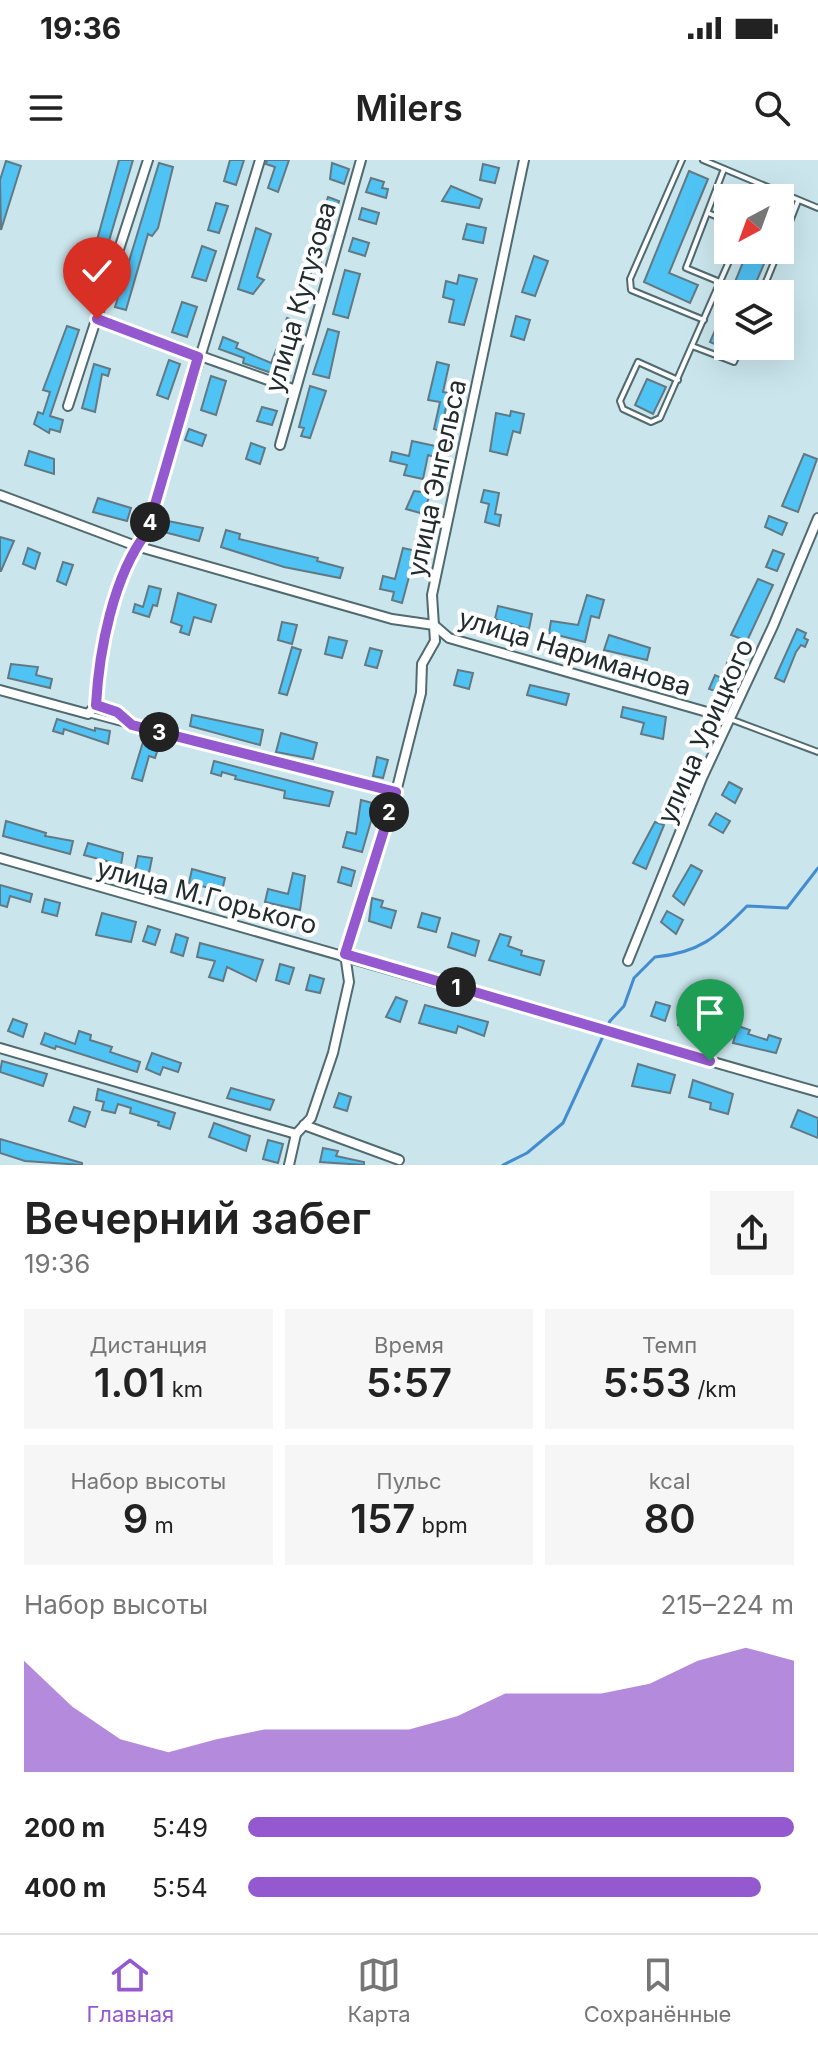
<!DOCTYPE html>
<html lang="ru">
<head>
<meta charset="utf-8">
<style>
	:root { --surface:#fff; --page:#f6f6f6; --text:#222; --muted:#767676; --line:#e0e0e0; --accent:#9559cf }
	body { margin:0; font-family:Inter,sans-serif; background:var(--page); color:var(--text); height:100vh; display:flex; flex-direction:column; font-size:30px; white-space:nowrap }
	* { box-sizing:border-box; margin:0 }
	p { font-size:26px; color:var(--muted) }
	.icon { flex:none; width:44px; height:44px; fill:none; stroke:currentColor; stroke-width:2; stroke-linecap:round; stroke-linejoin:round }
	.map { position:relative; height:1005px; overflow:hidden }
	.drawer { display:flex; flex-direction:column; background:var(--surface); flex:1 }
	.drawer>* { flex:none }
	.needle { width:52px; rotate:221deg }
	.fabs { position:absolute; left:714px; top:24px; display:grid; gap:16px }
	.fabs a { display:grid; place-items:center; width:80px; height:80px; border-radius:0px; background:var(--surface); box-shadow:0 8px 32px #0002; font-size:40px }
	.pin { position:absolute; display:grid; place-items:center; width:68px; height:68px; color:#fff; margin:-82px -34px; border-radius:50% 50% 50% 0; rotate:-45deg; box-shadow:0 0 8px #0007 }
	.pin .icon { rotate:45deg }
	.km { position:absolute; width:40px; height:40px; margin:-20px; border-radius:50%; background:#222; color:#fff; font-size:22px; line-height:40px; text-align:center }
	.round { display:grid; place-items:center; flex:none; width:84px; height:84px; border-radius:0px; background:var(--page) }
	.summary { display:flex; align-items:center; justify-content:space-between; height:136px; padding:0 24px }
	h1 { font-size:44px; font-weight:600; line-height:60px }
	.stats { display:grid; grid-template-columns:repeat(3,1fr); gap:12px; height:136px; padding:8px 24px }
	.stats div { display:grid; align-content:center; border-radius:0px; background:var(--page); text-align:center }
	.stats b { font-size:40px; font-weight:600 }
	.stats small { font-size:22px; font-weight:400 }
	.stats p { font-size:22px }
	.chart { height:224px; padding:16px 24px }
	.chart p { display:flex; justify-content:space-between }
	.chart svg { width:100%; height:144px; margin-top:8px; fill:var(--accent); opacity:.7 }
	ul { padding:0 24px; list-style:none; font-size:26px }
	li { display:grid; grid-template-columns:128px 96px 1fr; align-items:center; height:60px }
	li i { height:20px; border-radius:10px; background:var(--accent) }
	.status { display:flex; justify-content:space-between; align-items:center; height:56px; padding:0 40px; background:var(--surface); direction:ltr }
	.status svg { height:22px; fill:currentColor }
	header { display:flex; justify-content:space-between; align-items:center; height:104px; padding:0 24px; background:var(--surface); font-size:36px; font-weight:600 }
	.dock { display:flex; justify-content:space-around; align-items:center; height:112px; border-top:2px solid var(--line); background:var(--surface); font-size:22px; color:var(--muted) }
	.dock a { display:grid; justify-items:center; gap:4px }
	.dock .active { color:var(--accent) }
	.map>svg:first-child { display:block }
	.lines { fill:none; stroke-linecap:round; stroke-linejoin:round }
	.stream { stroke:#448ccf; stroke-width:3 }
	.building { fill:#50c3f5; stroke:#627984; stroke-width:2 }
	.service-casing { stroke:#506a6f; stroke-width:8 }
	.minor-casing { stroke:#506a6f; stroke-width:12 }
	.service { stroke:#fff; stroke-width:4 }
	.minor { stroke:#fff; stroke-width:8 }
	.route-casing { stroke:#fff; stroke-width:16 }
	.route { stroke:#9559cf; stroke-width:10 }
	.labels { text-anchor:middle; dominant-baseline:central; stroke-width:8; stroke-linejoin:round; paint-order:stroke }
	.street-label { font-size:26px; fill:#212c2e; stroke:#fff }
</style>
</head>
<body>
<div class="status"><b>19:36</b><svg viewBox="0 0 49 12"><path d="M0 12V9h3v3zM5 12V6h3v6zM10 12V3h3v9zM15 12V0h3v12zM26 1h20v11H26zM47 4h2v5h-2z"/></svg></div>
<header><svg class="icon" aria-label="menu" viewBox="0 0 24 24"><path d="M4 6h16M4 12h16M4 18h16"/></svg>Milers<svg class="icon" aria-label="search" viewBox="0 0 24 24"><circle cx="10" cy="10" r="6"/><path d="M15 15l6 6"/></svg></header>
<div class="map">
<svg width="818" height="1005" viewBox="0 0 818 1005">
	<rect width="100%" height="100%" fill="#cae6ec"/>
	<g class="lines">
		<path class="stream" d="M503,1005L527,993L563,963L610,861L624,846L634,818L655,797C699,793 717,777 747,746L787,748L818,708"/>
	</g>
	<g class="building">
		<path d="M119,0H133L92,138L74,132L81,110L88,113Z"/>
		<path d="M230,0H244L236,25L224,21Z"/>
		<path d="M267,0H289L278,32L268,28L275,7L266,4Z"/>
		<path d="M6,1L21,6L1,70L0,20Z"/>
		<path d="M159,3L173,7L158,68L152,76L148,74L126,150L115,147Z"/>
		<path d="M332,3L349,9L344,24L330,19Z"/>
		<path d="M483,4L499,8L495,23L480,20Z"/>
		<path d="M689,11L708,19L669,113L698,125L690,143L644,122Z"/>
		<path d="M371,18L384,22L382,28L388,29L386,38L366,32Z"/>
		<path d="M451,26L482,39L479,48L442,41Z"/>
		<path d="M328,37L339,41L318,111L312,109L311,113L304,110Z"/>
		<path d="M216,43L228,46L219,73L208,70Z"/>
		<path d="M362,48L379,53L376,64L359,59Z"/>
		<path d="M467,64L486,68L483,83L463,79Z"/>
		<path d="M256,68L271,74L257,117L264,120L253,134L238,129Z"/>
		<path d="M353,78L369,83L365,96L349,91Z"/>
		<path d="M202,86L216,91L206,121L192,117Z"/>
		<path d="M748,90H770L751,134H730Z"/>
		<path d="M534,96L548,101L535,136L522,132Z"/>
		<path d="M345,110L360,114L348,158L333,154Z"/>
		<path d="M459,115L477,119L464,165L449,162L454,140L443,137L446,121L457,124Z"/>
		<path d="M728,140V190L710,182Z"/>
		<path d="M182,142L197,147L187,177L172,172Z"/>
		<path d="M516,156L530,160L524,180L511,176Z"/>
		<path d="M287,158L301,163L296,177L282,172Z"/>
		<path d="M67,166L79,170L50,256L63,260L60,272L50,269L49,273L34,264L38,252L43,254L50,232L43,230Z"/>
		<path d="M328,169L339,172L329,218L313,214Z"/>
		<path d="M223,177L238,183L236,188L271,203L276,190L293,196L286,218L243,203L244,198L219,189Z"/>
		<path d="M169,200L180,204L168,239L157,235Z"/>
		<path d="M437,202L449,205L443,232L449,233L441,271L434,269L440,242L428,240Z"/>
		<path d="M94,204L110,209L108,216L102,214L95,252L82,248Z"/>
		<path d="M211,216L226,221L216,255L201,250Z"/>
		<path d="M647,219L666,227L653,254L635,245Z"/>
		<path d="M310,226L326,231L310,278L301,276L304,268L299,267Z"/>
		<path d="M262,247L277,251L272,265L257,261Z"/>
		<path d="M511,251L524,254L520,273L513,271L507,295L490,291L496,253L510,256Z"/>
		<path d="M189,269L206,275L202,286L185,280Z"/>
		<path d="M412,281L440,287L437,298L428,295L423,319L404,315L407,305L390,301L392,292L409,296Z"/>
		<path d="M251,283L265,288L260,304L246,299Z"/>
		<path d="M29,291L54,299V314L25,305Z"/>
		<path d="M804,294L817,299L798,352L782,346Z"/>
		<path d="M484,330L499,333L495,354L501,355L499,366L485,362L489,344L481,342Z"/>
		<path d="M414,331L430,333L424,354L406,349Z"/>
		<path d="M98,338L131,348L127,361L93,352Z"/>
		<path d="M769,356L787,363L782,375L765,367Z"/>
		<path d="M163,360L203,368L199,381L160,371Z"/>
		<path d="M226,370L240,374L239,379L318,398L317,401L343,408L340,418L284,407L221,387Z"/>
		<path d="M0,377L14,381L1,411H0Z"/>
		<path d="M28,388L40,393L35,409L23,404Z"/>
		<path d="M403,388L416,391L402,443L392,440L394,432L380,429L383,416L395,419Z"/>
		<path d="M773,390L784,394L777,411L766,407Z"/>
		<path d="M63,402L73,405L66,425L57,421Z"/>
		<path d="M758,419L773,425L747,481L731,475Z"/>
		<path d="M149,426L161,429L157,446L153,445L149,457L133,452L135,444L143,447Z"/>
		<path d="M178,433L216,445L211,462L194,457L189,475L180,472L182,466L171,462Z"/>
		<path d="M587,435L604,440L599,458L591,456L585,482L549,473L551,461L578,465Z"/>
		<path d="M498,446L532,454L529,469L495,459Z"/>
		<path d="M282,462L297,465L292,484L278,480Z"/>
		<path d="M797,469L806,473L804,478L808,480L805,487L801,485L796,492L784,522L775,518Z"/>
		<path d="M609,475L650,488L647,500L604,490Z"/>
		<path d="M329,477L347,481L342,498L325,494Z"/>
		<path d="M292,487L301,490L287,535L279,533Z"/>
		<path d="M370,488L382,491L377,508L365,505Z"/>
		<path d="M731,493L739,496L724,534L709,529L715,515L721,518Z"/>
		<path d="M11,504L38,507L36,515L52,519L50,528L8,518Z"/>
		<path d="M458,510L473,513L469,529L454,525Z"/>
		<path d="M530,525L569,534L566,545L527,535Z"/>
		<path d="M623,547L666,557L663,579L641,574L644,563L621,557Z"/>
		<path d="M192,555L263,570L260,585L190,566Z"/>
		<path d="M57,559L95,571V568L110,571L108,584L64,569L63,574L53,571Z"/>
		<path d="M281,573L317,583L313,599L276,592Z"/>
		<path d="M143,582L159,586L155,598L149,596L142,621L132,618Z"/>
		<path d="M377,597L388,600L383,618L373,616Z"/>
		<path d="M214,601L333,632L329,646L284,638L285,631L235,619L236,616L222,612L221,616L211,613Z"/>
		<path d="M729,622L742,629L735,643L722,635Z"/>
		<path d="M361,640L376,644L362,692L343,687L347,672L356,674Z"/>
		<path d="M716,653L730,661L723,673L709,665Z"/>
		<path d="M6,661L46,673L45,676L73,681L70,694L3,676Z"/>
		<path d="M655,662L664,665L646,709L633,703Z"/>
		<path d="M88,683L123,693L121,705L84,695Z"/>
		<path d="M138,696L152,698L149,713L135,710Z"/>
		<path d="M691,705L702,711L684,745L673,736Z"/>
		<path d="M342,707L355,711L351,726L338,722Z"/>
		<path d="M192,709L225,718L222,731L189,723Z"/>
		<path d="M293,713L305,716L300,750L265,742L268,729L288,734Z"/>
		<path d="M0,725L32,734L30,742L10,736L7,747L0,745Z"/>
		<path d="M372,738L383,741L381,747L396,751L391,768L369,761Z"/>
		<path d="M45,739L60,743L57,756L42,752Z"/>
		<path d="M667,751L683,760L676,774L661,762Z"/>
		<path d="M102,753L136,762L131,782L96,775Z"/>
		<path d="M422,753L440,758L436,772L418,767Z"/>
		<path d="M148,766L160,770L155,785L143,781Z"/>
		<path d="M452,773L479,781L475,796L448,787Z"/>
		<path d="M176,774L188,778L183,796L171,792Z"/>
		<path d="M500,774L511,777L508,786L522,791L521,795L544,801L540,815L489,800Z"/>
		<path d="M200,783L263,800L256,821L227,807L223,821L209,817L215,801L197,797Z"/>
		<path d="M280,804L294,808L289,824L276,820Z"/>
		<path d="M310,815L324,819L320,833L306,830Z"/>
		<path d="M396,837L407,841L400,862L386,857Z"/>
		<path d="M656,842L670,846L665,861L651,856Z"/>
		<path d="M425,845L488,862L484,876L458,866L456,873L419,863Z"/>
		<path d="M683,850L696,854L691,870L678,865Z"/>
		<path d="M13,859L27,864L23,877L8,871Z"/>
		<path d="M738,866L750,870L748,874L767,880L769,875L781,879L776,893L733,883Z"/>
		<path d="M79,871L91,875L90,880L112,887L110,892L140,902L137,912L56,886L55,889L41,884L45,873L75,884Z"/>
		<path d="M152,893L181,903L178,912L163,907L160,915L146,909Z"/>
		<path d="M2,901L47,914L43,926L0,912Z"/>
		<path d="M638,904L675,915L670,933L632,926Z"/>
		<path d="M693,920L733,934L728,954L710,949L711,943L689,937Z"/>
		<path d="M231,928L274,940L270,950L227,938Z"/>
		<path d="M98,929L175,953L170,969L158,965L159,962L130,953L131,948L118,944L115,953L102,950L104,942L96,940Z"/>
		<path d="M339,933L351,937L347,951L334,947Z"/>
		<path d="M74,947L90,952L85,967L69,961Z"/>
		<path d="M798,950L818,958V978L791,967Z"/>
		<path d="M214,963L250,976L246,991L209,977Z"/>
		<path d="M0,979L82,1003V1005L25,1001L0,993Z"/>
		<path d="M268,980L283,984L278,1003L263,999Z"/>
		<path d="M323,988L338,991L336,996L364,1002V1005L320,1002Z"/>
	</g>
	<g class="lines">
		<defs>
			<g id="service">
				<path d="M682,0L630,119L631,130L704,160"/>
				<path d="M703,0L818,48"/>
				<path d="M708,53L728,61"/>
				<path d="M780,87L798,41"/>
				<path d="M720,122L686,108L724,9"/>
				<path d="M761,134L779,90"/>
				<path d="M692,186L734,202L741,186"/>
				<path d="M678,220L638,202L620,241L623,249L651,262L660,258L734,90"/>
				<path d="M88,554L129,565"/>
				<path d="M730,559L818,592"/>
			</g>
			<g id="minor">
				<path d="M97,159L293,229"/>
				<path d="M68,246L148,0"/>
				<path d="M280,285L361,0"/>
				<path d="M0,335L136,386L392,459L434,465L449,478L728,558"/>
				<path d="M0,530L88,554L96,545L117,552L132,565L396,632"/>
				<path d="M96,545C99,491 113,416 147,372L260,0"/>
				<path d="M0,698L818,932"/>
				<path d="M628,801L702,618L773,466L818,358"/>
				<path d="M0,888L296,974"/>
				<path d="M304,965L399,1000"/>
				<path d="M289,1005L296,974L311,958L333,893L349,822L345,794L396,632L421,533L422,504L435,481L432,435L524,0"/>
			</g>
		</defs>
		<use href="#service" class="service-casing"/>
		<use href="#minor" class="minor-casing"/>
		<use href="#service" class="service"/>
		<use href="#minor" class="minor"/>
	</g>
	<g class="lines">
		<defs>
			<path id="route" d="M97,159L198,197L147,372C113,416 99,491 96,545L117,552L132,565L396,632L345,794L710,901"/>
		</defs>
		<use href="#route" class="route-casing"/>
		<use href="#route" class="route"/>
	</g>
	<g class="labels">
		<g class="street-label">
			<text transform="translate(300 137) rotate(-74)">улица Кутузова</text>
			<text transform="translate(436 318) rotate(-78)">улица Энгельса</text>
			<text transform="translate(575 492) rotate(17)">улица Нариманова</text>
			<text transform="translate(705 571) rotate(-66)">улица Урицкого</text>
			<text transform="translate(207 736) rotate(15)">улица М.Горького</text>
		</g>
	</g>
</svg>
<div class="fabs">
<a><svg class="needle" viewBox="-14 -14 28 28"><path d="M0-13l5 13h-10z" fill="#e53935"/><path d="M0 13l5-13h-10z" fill="#767676"/></svg></a>
<a><svg class="icon" aria-label="layers" viewBox="0 0 24 24"><path d="M12 4l9 5-9 5-9-5zM3 14l9 5 9-5"/></svg></a>
</div>
<div class="pin" style="left:710px;top:901px;background:#1e9e55"><svg class="icon" aria-label="arrive" viewBox="0 0 24 24"><path d="M6 21V4h12l-3 4 3 4H6"/></svg></div>
<div class="pin" style="left:97px;top:159px;background:#d93025"><svg class="icon" aria-label="check" viewBox="0 0 24 24"><path d="M5 12l5 5 9-10"/></svg></div>
<b class="km" style="left:456px;top:827px">1</b>
<b class="km" style="left:389px;top:652px">2</b>
<b class="km" style="left:159px;top:572px">3</b>
<b class="km" style="left:150px;top:362px">4</b>
</div>
<section class="drawer">
<div class="summary"><div><h1>Вечерний забег</h1><p>19:36</p></div><a class="round"><svg class="icon" aria-label="share" viewBox="0 0 24 24"><path d="M12 15V3M7 8l5-5 5 5M5 13v7h14v-7"/></svg></a></div>
<div class="stats">
<div><p>Дистанция</p><b>1.01<small> km</small></b></div>
<div><p>Время</p><b>5:57</b></div>
<div><p>Темп</p><b>5:53<small> /km</small></b></div>
</div>
<div class="stats">
<div><p>Набор высоты</p><b>9<small> m</small></b></div>
<div><p>Пульс</p><b>157<small> bpm</small></b></div>
<div><p>kcal</p><b>80</b></div>
</div>
<div class="chart"><p><span>Набор высоты</span>215–224 m</p>
<svg viewBox="0 0 160 44" preserveAspectRatio="none"><path d="M0 44V10L10 24L20 34L30 38L40 34L50 31L60 31L70 31L80 31L90 27L100 20L110 20L120 20L130 17L140 10L150 6L160 10V44z"/></svg>
</div>
<ul>
<li><b>200 m</b>5:49<i style="width:100%"></i></li>
<li><b>400 m</b>5:54<i style="width:94%"></i></li>
</ul>
</section>
<nav class="dock">
<a class="active"><svg class="icon" aria-label="home" viewBox="0 0 24 24"><path d="M3 11l9-7 9 7M6 9v11h12V9"/></svg>Главная</a>
<a><svg class="icon" aria-label="map" viewBox="0 0 24 24"><path d="M3 6l6-2 6 2 6-2v14l-6 2-6-2-6 2zM9 4v14M15 6v14"/></svg>Карта</a>
<a><svg class="icon" aria-label="saved" viewBox="0 0 24 24"><path d="M7 4h10v16l-5-4-5 4z"/></svg>Сохранённые</a>
</nav>
</body>
</html>
